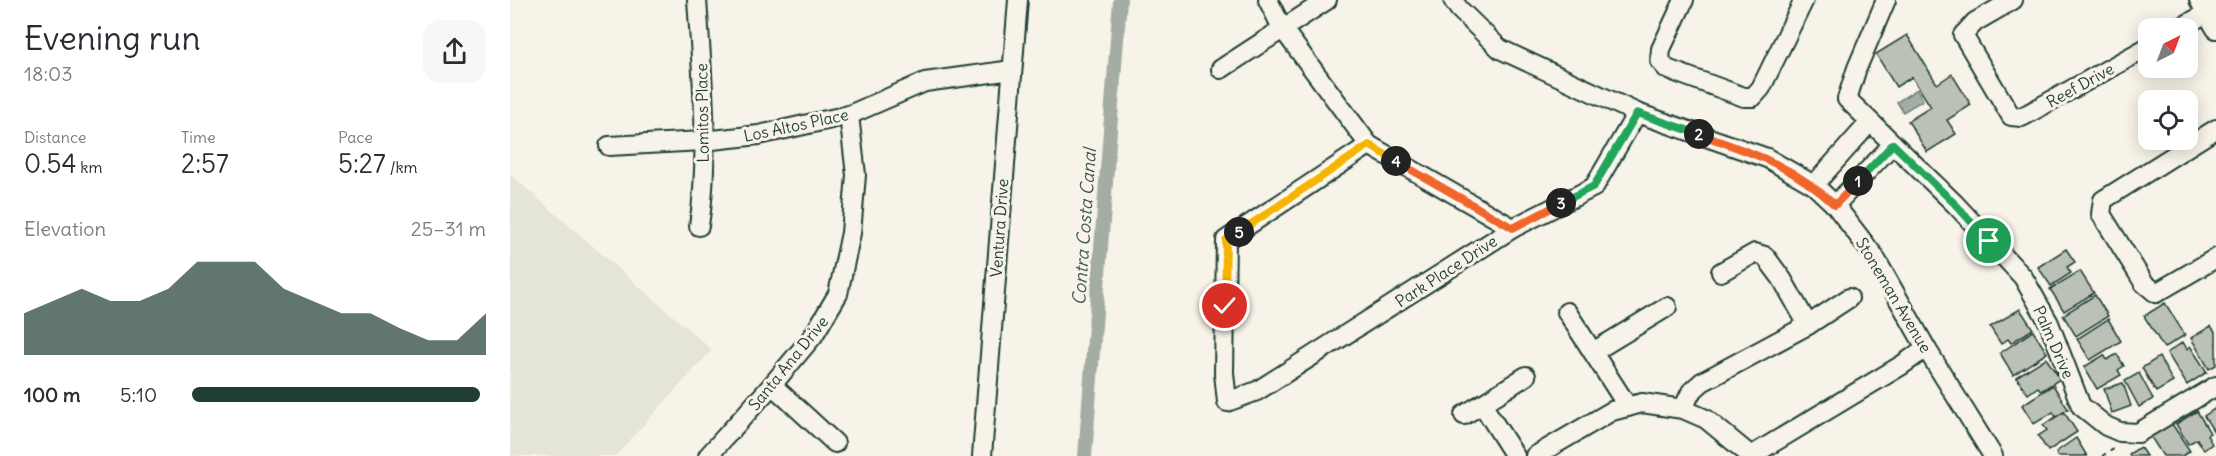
<!DOCTYPE html>
<html lang="en">
<head>
<meta charset="utf-8">
<style>
	:root { --surface:#fff; --page:#f7f7f7; --text:#2b2b33; --muted:#7c7c81; --accent:#1f3d34 }
	body { margin:0; font-family:Delius,sans-serif; background:var(--page); color:var(--text); height:100vh; display:flex; flex-direction:column; font-size:22px; white-space:nowrap }
	* { box-sizing:border-box; margin:0 }
	p { font-size:20px; color:var(--muted) }
	.icon { flex:none; width:33px; height:33px; fill:none; stroke:currentColor; stroke-width:2; stroke-linecap:round; stroke-linejoin:round }
	.map { position:relative; flex:1; overflow:hidden }
	.sheet { display:flex; flex-direction:column; background:var(--surface); width:510px }
	.sheet>* { flex:none }
	.needle { width:39px; rotate:42deg }
	.tools { position:absolute; left:1628px; top:18px; display:grid; gap:12px }
	.tools a { display:grid; place-items:center; width:60px; height:60px; border-radius:12px; background:var(--surface); box-shadow:0 3px 15px #0003; font-size:30px }
	.pin { position:absolute; display:grid; place-items:center; width:51px; height:51px; color:#fff; margin:-26px; border:3px solid #fff; border-radius:50%; box-shadow:0 2px 6px #0007 }
	.km { position:absolute; width:30px; height:30px; margin:-15px; border-radius:50%; background:#222; color:#fff; font-size:16px; line-height:30px; text-align:center }
	.round { display:grid; place-items:center; flex:none; width:63px; height:63px; border-radius:18px; background:var(--page) }
	.overview { display:flex; align-items:center; justify-content:space-between; height:102px; padding:0 24px }
	h1 { font-size:33px; font-weight:600; line-height:45px }
	.metrics { display:grid; grid-template-columns:repeat(3,1fr); gap:9px; height:102px; padding:6px 24px }
	.metrics div { display:grid; align-content:center }
	.metrics b { font-size:26px; font-weight:600 }
	.metrics small { font-size:16px; font-weight:400 }
	.metrics p { font-size:16px }
	.chart { height:168px; padding:12px 24px }
	.chart p { display:flex; justify-content:space-between }
	.chart svg { width:100%; height:108px; margin-top:6px; fill:var(--accent); opacity:.7 }
	ul { padding:0 24px; list-style:none; font-size:20px }
	li { display:grid; grid-template-columns:96px 72px 1fr; align-items:center; height:45px }
	li i { height:15px; border-radius:8px; background:var(--accent) }
	main { display:flex; flex:1; min-height:0 }
	.map>svg:first-child { display:block }
	.built { fill:#e5e4d9 }
	.water { fill:#a4ada3; stroke:#6f8077; stroke-width:1.5 }
	.lines { fill:none; stroke-linecap:round; stroke-linejoin:round }
	.canal { stroke:#a4ada3; stroke-width:14 }
	.building { fill:#bbc1b6; stroke:#1f3d34; stroke-width:1.5 }
	.minor-casing { stroke:#1f3d34; stroke-width:22 }
	.path { stroke:#1f3d34; stroke-width:2; stroke-dasharray:4.5 4.5; stroke-linecap:butt }
	.minor { stroke:#f7f3e8; stroke-width:18 }
	.split-1-casing { stroke:#fff; stroke-width:12 }
	.split-2-casing { stroke:#fff; stroke-width:12 }
	.split-3-casing { stroke:#fff; stroke-width:12 }
	.split-4-casing { stroke:#fff; stroke-width:12 }
	.split-5-casing { stroke:#fff; stroke-width:12 }
	.split-6-casing { stroke:#fff; stroke-width:12 }
	.split-1 { stroke:#22a559; stroke-width:8 }
	.split-2 { stroke:#f0652b; stroke-width:8 }
	.split-3 { stroke:#22a559; stroke-width:8 }
	.split-4 { stroke:#f0652b; stroke-width:8 }
	.split-5 { stroke:#f5b400; stroke-width:8 }
	.split-6 { stroke:#f5b400; stroke-width:8 }
	.labels { text-anchor:middle; dominant-baseline:central; stroke-width:6; stroke-linejoin:round; paint-order:stroke }
	.street-label { font-size:16px; fill:#1f3d34; stroke:#f7f3e8 }
	.water-label { font-size:18px; font-style:italic; fill:#405950; stroke:#f7f3e8 }
</style>
</head>
<body>
<main>
<section class="sheet">
<div class="overview"><div><h1>Evening run</h1><p>18:03</p></div><a class="round"><svg class="icon" aria-label="share" viewBox="0 0 24 24"><path d="M12 15V3M7 8l5-5 5 5M5 13v7h14v-7"/></svg></a></div>
<div class="metrics">
<div><p>Distance</p><b>0.54<small> km</small></b></div>
<div><p>Time</p><b>2:57</b></div>
<div><p>Pace</p><b>5:27<small> /km</small></b></div>
</div>
<div class="chart"><p><span>Elevation</span>25–31 m</p>
<svg viewBox="0 0 160 44" preserveAspectRatio="none"><path d="M0 44V27L10 22L20 17L30 22L40 22L50 17L60 6L70 6L80 6L90 17L100 22L110 27L120 27L130 33L140 38L150 38L160 27V44z"/></svg>
</div>
<ul>
<li><b>100 m</b>5:10<i style="width:98%"></i></li>
</ul>
</section>
<div class="map">
<svg width="1706" height="456" viewBox="0 0 1706 456">
	<rect width="100%" height="100%" fill="#f7f3e8"/>
	<filter id="ink" filterUnits="userSpaceOnUse"><feTurbulence type="fractalNoise" baseFrequency=".0167" numOctaves="2"/><feDisplacementMap in="SourceGraphic" scale="12" xChannelSelector="R" yChannelSelector="G"/><feConvolveMatrix kernelMatrix="1 2 1 2 8 2 1 2 1" color-interpolation-filters="sRGB"/></filter>
	<g filter="url(#ink)">
		<path class="built" d="M0,174L202,350L105,456H0Z"/>
		<path class="water" d="M1407,89L1413,100L1393,112L1387,102Z"/>
		<g class="lines">
			<path class="canal" d="M575,456L610,0"/>
		</g>
		<g class="building">
			<path d="M1397,35L1427,84L1442,74L1461,105L1437,120L1446,134L1417,152L1398,121L1421,107L1402,77L1386,87L1366,54Z"/>
			<path d="M1556,249L1565,262L1557,267L1561,273L1541,286L1528,267Z"/>
			<path d="M1570,271L1584,293L1554,311L1540,289Z"/>
			<path d="M1585,295L1598,316L1566,336L1553,315Z"/>
			<path d="M1655,303L1675,335L1654,348L1634,316Z"/>
			<path d="M1510,309L1523,329L1501,343L1498,339L1491,344L1480,327Z"/>
			<path d="M1598,319L1611,341L1580,360L1567,339Z"/>
			<path d="M1701,326L1706,333V365L1699,369L1681,338Z"/>
			<path d="M1523,331L1537,353L1503,375L1490,353Z"/>
			<path d="M1673,342L1677,349L1680,346L1697,372L1677,385L1657,353Z"/>
			<path d="M1607,354L1614,366L1608,370L1611,375L1587,389L1574,367L1594,355L1597,360Z"/>
			<path d="M1649,357L1663,382L1646,392L1632,368Z"/>
			<path d="M1536,358L1550,379L1531,391L1528,387L1518,394L1506,377Z"/>
			<path d="M1629,373L1643,399L1629,407L1615,381Z"/>
			<path d="M1613,383L1621,406L1602,413L1594,389Z"/>
			<path d="M1543,385L1558,409L1546,417L1543,412L1524,424L1512,405Z"/>
			<path d="M1706,408V435L1694,416Z"/>
			<path d="M1687,411L1700,433L1697,435L1702,444L1694,450L1687,439L1678,444L1666,424Z"/>
			<path d="M1554,412L1567,432L1538,451L1528,436L1537,430L1533,425Z"/>
			<path d="M1660,421L1680,451L1672,456H1653L1639,434Z"/>
			<path d="M1566,438L1577,456H1547L1546,452Z"/>
			<path d="M1630,447L1636,456H1620L1619,454Z"/>
		</g>
		<g class="lines">
			<defs>
				<g id="minor">
					<path d="M187,0C192,73 200,154 189,226"/>
					<path d="M758,0L772,28L859,145L1003,228"/>
					<path d="M943,0L949,9L990,49L1127,113L1257,158L1304,185L1325,205L1364,256L1416,348L1483,456"/>
					<path d="M1174,0L1151,49L1150,61L1157,69L1234,97H1243L1251,88L1294,0"/>
					<path d="M1376,0L1347,68L1337,99L1445,204L1513,277L1539,323L1571,406L1596,426L1610,432L1628,433L1706,386"/>
					<path d="M1503,0L1465,22L1453,35L1501,116L1512,117L1638,47"/>
					<path d="M1689,0L1706,29"/>
					<path d="M1670,28L1706,8"/>
					<path d="M711,69L817,0"/>
					<path d="M1706,129L1593,200L1591,214L1634,283L1646,293L1706,258"/>
					<path d="M859,145L716,240L714,373L717,402L747,391L1003,228L1084,187L1127,113"/>
					<path d="M99,146L193,141L249,135L339,115L415,82L502,70"/>
					<path d="M1304,185L1360,122"/>
					<path d="M1325,205L1383,144"/>
					<path d="M1211,272L1245,253L1255,256L1272,279L1298,325"/>
					<path d="M1057,312L1118,407"/>
					<path d="M1083,352L1157,307"/>
					<path d="M262,385L325,443"/>
					<path d="M1173,409L1181,392L1192,382L1298,325L1339,298"/>
					<path d="M954,415L972,404"/>
					<path d="M198,456L262,385L303,336L328,294L341,233L346,175L339,115"/>
					<path d="M472,456L508,0"/>
					<path d="M1005,456L972,404L1016,376"/>
					<path d="M1025,456L1102,411L1132,403L1173,409L1196,419L1241,456"/>
					<path d="M1241,456L1392,365L1416,348"/>
				</g>
			</defs>
			<use href="#minor" class="minor-casing"/>
			<path class="path" d="M1592,456L1607,447"/>
			<use href="#minor" class="minor"/>
		</g>
	</g>
	<g class="lines" filter="url(#ink)">
		<defs>
			<path id="split-1" d="M1348,181L1383,144L1445,204L1479,241"/>
			<path id="split-2" d="M1189,134C1243,153 1282,165 1325,205L1348,181"/>
			<path id="split-3" d="M1051,203L1084,186L1127,113L1189,134"/>
			<path id="split-4" d="M886,161L1003,228L1051,203"/>
			<path id="split-5" d="M729,232L859,145L886,161"/>
			<path id="split-6" d="M715,306L716,240L729,232"/>
		</defs>
		<use href="#split-1" class="split-1-casing"/>
		<use href="#split-2" class="split-2-casing"/>
		<use href="#split-3" class="split-3-casing"/>
		<use href="#split-4" class="split-4-casing"/>
		<use href="#split-5" class="split-5-casing"/>
		<use href="#split-6" class="split-6-casing"/>
		<use href="#split-1" class="split-1"/>
		<use href="#split-2" class="split-2"/>
		<use href="#split-3" class="split-3"/>
		<use href="#split-4" class="split-4"/>
		<use href="#split-5" class="split-5"/>
		<use href="#split-6" class="split-6"/>
	</g>
	<g class="labels">
		<g class="street-label">
			<text transform="translate(1570 85) rotate(-29)">Reef Drive</text>
			<text transform="translate(192 113) rotate(-91)">Lomitos Place</text>
			<text transform="translate(286 125) rotate(-12)">Los Altos Place</text>
			<text transform="translate(489 228) rotate(-86)">Ventura Drive</text>
			<text transform="translate(936 271) rotate(-33)">Park Place Drive</text>
			<text transform="translate(1384 295) rotate(59)">Stoneman Avenue</text>
			<text transform="translate(1544 342) rotate(66)">Palm Drive</text>
			<text transform="translate(278 363) rotate(-51)">Santa Ana Drive</text>
		</g>
		<g class="water-label">
			<text transform="translate(574 227) rotate(-86)">Contra Costa Canal</text>
		</g>
	</g>
</svg>
<div class="tools">
<a><svg class="needle" viewBox="-14 -14 28 28"><path d="M0-13l5 13h-10z" fill="#e53935"/><path d="M0 13l5-13h-10z" fill="#7c7c81"/></svg></a>
<a><svg class="icon" aria-label="locate" viewBox="0 0 24 24"><circle cx="12" cy="12" r="6"/><path d="M12 2v4M12 18v4M2 12h4M18 12h4"/></svg></a>
</div>
<div class="pin" style="left:1479px;top:241px;background:#1e9e55"><svg class="icon" aria-label="arrive" viewBox="0 0 24 24"><path d="M6 21V4h12l-3 4 3 4H6"/></svg></div>
<div class="pin" style="left:715px;top:306px;background:#d93025"><svg class="icon" aria-label="check" viewBox="0 0 24 24"><path d="M5 12l5 5 9-10"/></svg></div>
<b class="km" style="left:1348px;top:181px">1</b>
<b class="km" style="left:1189px;top:134px">2</b>
<b class="km" style="left:1051px;top:203px">3</b>
<b class="km" style="left:886px;top:161px">4</b>
<b class="km" style="left:729px;top:232px">5</b>
</div>
</main>
</body>
</html>
